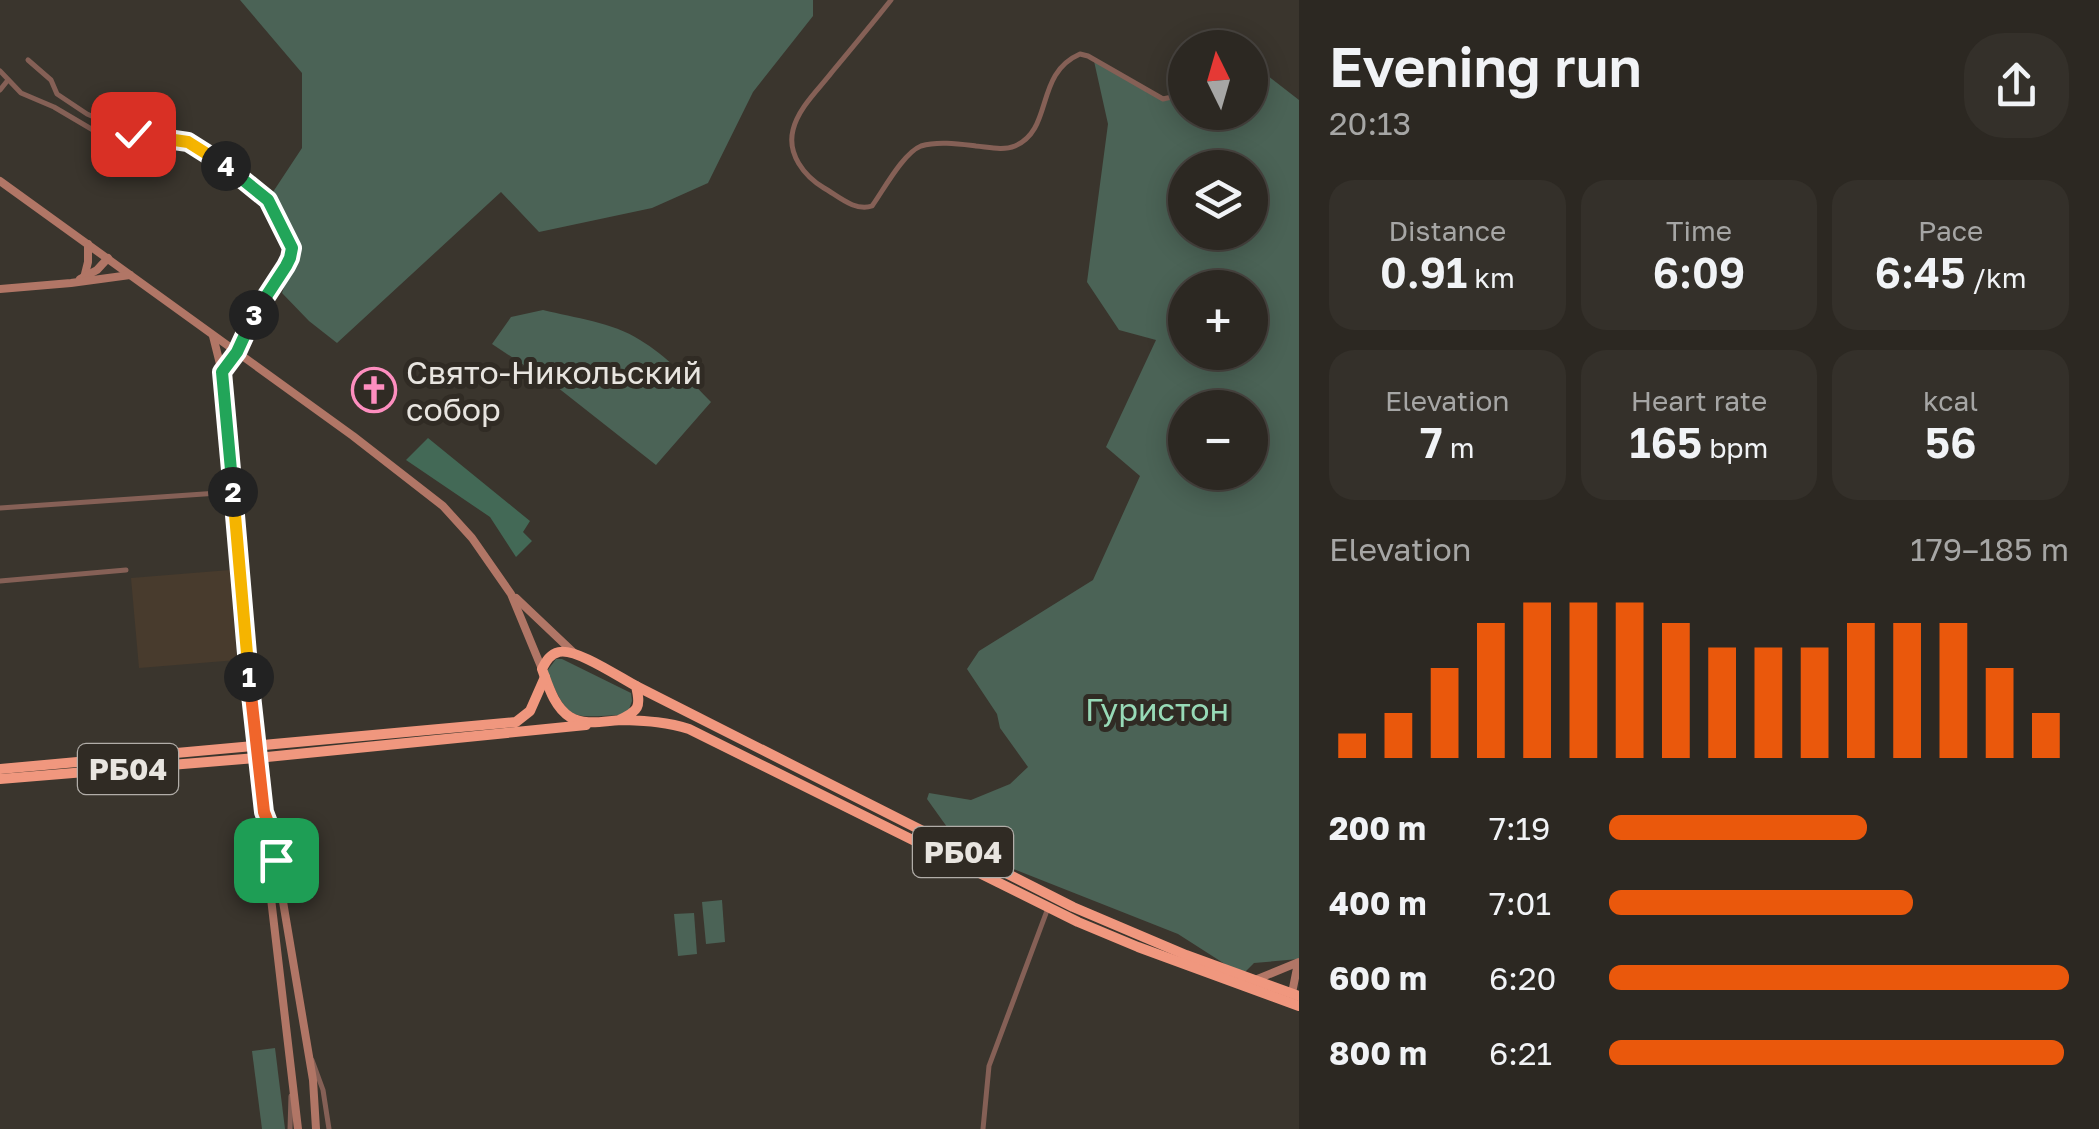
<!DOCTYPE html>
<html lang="en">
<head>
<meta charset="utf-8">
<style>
	:root { --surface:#2c2822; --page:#34302a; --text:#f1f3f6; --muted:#a6a6a5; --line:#484440; --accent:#ea580c }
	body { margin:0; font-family:"Golos Text",sans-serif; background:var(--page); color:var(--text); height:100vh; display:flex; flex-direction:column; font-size:38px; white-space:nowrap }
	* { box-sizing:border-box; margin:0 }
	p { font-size:32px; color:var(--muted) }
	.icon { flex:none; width:55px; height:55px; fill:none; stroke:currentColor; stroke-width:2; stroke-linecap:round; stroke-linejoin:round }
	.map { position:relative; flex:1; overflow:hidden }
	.side { display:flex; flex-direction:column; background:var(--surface); width:800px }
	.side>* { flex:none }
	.needle { width:65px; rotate:355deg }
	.tools { position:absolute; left:1168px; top:30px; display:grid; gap:20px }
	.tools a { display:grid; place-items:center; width:100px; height:100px; border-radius:50%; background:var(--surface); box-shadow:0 5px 25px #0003,0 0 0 2px var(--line); font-size:50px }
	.pin { position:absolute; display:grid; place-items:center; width:85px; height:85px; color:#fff; margin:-42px; border-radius:20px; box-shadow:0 5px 15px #0006 }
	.km { position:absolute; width:50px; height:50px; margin:-25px; border-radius:50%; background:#222; color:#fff; font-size:28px; line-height:50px; text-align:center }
	.round { display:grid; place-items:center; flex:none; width:105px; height:105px; border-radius:40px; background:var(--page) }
	.overview { display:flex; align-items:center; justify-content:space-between; height:170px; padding:0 30px }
	h1 { font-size:55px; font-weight:600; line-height:75px }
	.metrics { display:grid; grid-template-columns:repeat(3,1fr); gap:15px; height:170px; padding:10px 30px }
	.metrics div { display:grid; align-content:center; border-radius:25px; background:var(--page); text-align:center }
	.metrics b { font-size:42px; font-weight:600 }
	.metrics small { font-size:28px; font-weight:400 }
	.metrics p { font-size:28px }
	.chart { height:280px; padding:20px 30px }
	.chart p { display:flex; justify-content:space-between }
	.chart svg { width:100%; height:180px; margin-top:10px; stroke:var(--accent); stroke-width:6 }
	ul { padding:0 30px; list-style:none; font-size:32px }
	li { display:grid; grid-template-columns:160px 120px 1fr; align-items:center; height:75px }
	li i { height:25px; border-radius:12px; background:var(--accent) }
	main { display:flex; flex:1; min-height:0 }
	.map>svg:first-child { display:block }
	.education { fill:#483b2d }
	.green { fill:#4b6356; fill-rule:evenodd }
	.forest { fill:#436956 }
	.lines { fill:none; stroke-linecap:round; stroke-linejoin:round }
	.street { stroke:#856056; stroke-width:5 }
	.secondary { stroke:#b17666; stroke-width:8 }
	.highway { stroke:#f0977e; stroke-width:10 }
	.split-1-casing { stroke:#fff; stroke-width:20 }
	.split-2-casing { stroke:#fff; stroke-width:20 }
	.split-3-casing { stroke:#fff; stroke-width:20 }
	.split-4-casing { stroke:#fff; stroke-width:20 }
	.split-5-casing { stroke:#fff; stroke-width:20 }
	.split-1 { stroke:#f0652b; stroke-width:12 }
	.split-2 { stroke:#f5b400; stroke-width:12 }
	.split-3 { stroke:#22a559; stroke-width:12 }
	.split-4 { stroke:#22a559; stroke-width:12 }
	.split-5 { stroke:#f5b400; stroke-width:12 }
	.labels { text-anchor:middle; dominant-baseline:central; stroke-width:10; stroke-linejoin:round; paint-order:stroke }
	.shield { fill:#302b24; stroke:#b1ada8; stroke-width:2.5 }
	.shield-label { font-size:30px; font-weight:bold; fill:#e8e5e0 }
	.poi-label { font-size:32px; fill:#e8e5e0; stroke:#302b24; text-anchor:start }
	.park-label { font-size:32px; fill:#97dab7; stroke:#302b24 }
</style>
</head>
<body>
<main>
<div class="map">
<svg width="1299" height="1129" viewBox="0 0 1299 1129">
	<rect width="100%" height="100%" fill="#3a352d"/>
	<path class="education" d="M230,570L237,660L139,668L131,578Z"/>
	<g class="green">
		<path d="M240,0H813V16L753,92L708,183L652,208L539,232L501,192L337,343L309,321L282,293L299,245L271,195L302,148V73Z"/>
		<path d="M1094,61L1166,98L1185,93V112H1250V75L1263,72L1299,100V959L1254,963L1242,975L1178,934L940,840L947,827L927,799L929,793L971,800L1010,784L1028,767L1000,728L997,714L967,669L979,651L1093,580L1140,476L1106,447L1156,340L1119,330L1087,282L1108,124ZM1185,168H1250V232H1185ZM1185,288H1250V352H1185ZM1185,408H1250V472H1185Z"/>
		<path d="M543,310C575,318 612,322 640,340C665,355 691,381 711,402L656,465L557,387L492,344L511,317Z"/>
		<path d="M556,659H562L631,693L632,701L627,715C572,716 570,726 547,671Z"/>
		<path d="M722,900L725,942L706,944L702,902Z"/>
		<path d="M694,913L697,954L678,956L674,914Z"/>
		<path d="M275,1048L285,1129H262L252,1051Z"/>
	</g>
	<path class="forest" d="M428,438L530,521L523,532L532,541L516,557L490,517L406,460Z"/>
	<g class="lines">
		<g class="street">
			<path d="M891,0C872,24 852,48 832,72C819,89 798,108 793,130C787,154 804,176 824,188C838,196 855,212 872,206C883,191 903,153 921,146C938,141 959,144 976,146C988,147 1003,151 1015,146C1054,129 1034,74 1080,54L1088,56L1163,99L1185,94"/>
			<path d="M28,60L51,80L57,94L87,114L130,133"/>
			<path d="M0,71L21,93L54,107L93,130L108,134L184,141L194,144L238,174L268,200L286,237L292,253L286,266L249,323L247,332L237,352"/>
			<path d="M0,90L8,80"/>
			<path d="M0,508L233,492"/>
			<path d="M0,581L126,570"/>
			<path d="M312,1060L323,1090L329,1129"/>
			<path d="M290,1129L291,1096"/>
			<path d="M983,1129L989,1066L1048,908"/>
		</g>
		<g class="secondary">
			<path d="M0,181L353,436L443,506L472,538L511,594L542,669"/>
			<path d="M84,278L88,262V244"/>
			<path d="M80,279L97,270L108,258"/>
			<path d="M0,289L71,283L130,275"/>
			<path d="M213,336L222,372L226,404L255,746L264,813L276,860L313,1080L316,1129"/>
			<path d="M516,598L574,653"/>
			<path d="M263,817V830L298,1129"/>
			<path d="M1255,980L1299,962"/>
			<path d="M1292,993L1298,963"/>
		</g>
		<g class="highway">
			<path d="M636,686L1073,907L1186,955L1299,996"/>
			<path d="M619,720C639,711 641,707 636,686C619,677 576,648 559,652C550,654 546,661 542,669C548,685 554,707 570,717C585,727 608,720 625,720C647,721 668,722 689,729L1078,922L1138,947L1299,1006"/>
			<path d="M0,769L516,722L530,711L545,677"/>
			<path d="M0,779L257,758L586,725"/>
		</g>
	</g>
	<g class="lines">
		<defs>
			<path id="split-1" d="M249,677L264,812L269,825L276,860"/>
			<path id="split-2" d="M233,492L249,677"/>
			<path id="split-3" d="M233,492L222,372L237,352L254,315"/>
			<path id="split-4" d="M226,166L268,200L292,248L290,258L286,266L254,315"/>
			<path id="split-5" d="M133,134L188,142L226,166"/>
		</defs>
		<use href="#split-1" class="split-1-casing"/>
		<use href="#split-2" class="split-2-casing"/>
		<use href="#split-3" class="split-3-casing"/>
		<use href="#split-4" class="split-4-casing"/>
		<use href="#split-5" class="split-5-casing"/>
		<use href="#split-1" class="split-1"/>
		<use href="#split-2" class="split-2"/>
		<use href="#split-3" class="split-3"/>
		<use href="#split-4" class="split-4"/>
		<use href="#split-5" class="split-5"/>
	</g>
	<defs>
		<symbol id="church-ring" viewBox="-11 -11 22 22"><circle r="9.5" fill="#302b24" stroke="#fd8ebf" stroke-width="1.5"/><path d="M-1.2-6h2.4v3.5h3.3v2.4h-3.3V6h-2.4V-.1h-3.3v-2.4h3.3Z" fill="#fd8ebf"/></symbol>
	</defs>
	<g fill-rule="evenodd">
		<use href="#church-ring" x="349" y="365" width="50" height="50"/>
	</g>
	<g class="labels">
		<g class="shield">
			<rect x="78" y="744" width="100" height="50" rx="8"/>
			<rect x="913" y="827" width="100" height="50" rx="8"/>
		</g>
		<g class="shield-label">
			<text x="128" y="769">РБ04</text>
			<text x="963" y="852">РБ04</text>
		</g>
		<g class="poi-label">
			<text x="406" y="372">Свято-Никольский<tspan x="406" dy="37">собор</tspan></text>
		</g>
		<g class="park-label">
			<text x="1157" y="709">Гуристон</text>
		</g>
	</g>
</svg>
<div class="tools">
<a><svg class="needle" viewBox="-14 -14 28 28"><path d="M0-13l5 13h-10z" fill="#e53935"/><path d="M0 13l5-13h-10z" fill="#a6a6a5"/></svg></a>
<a><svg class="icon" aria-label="layers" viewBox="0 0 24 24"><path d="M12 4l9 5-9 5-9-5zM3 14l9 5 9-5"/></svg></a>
<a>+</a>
<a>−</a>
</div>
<div class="pin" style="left:276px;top:860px;background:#1e9e55"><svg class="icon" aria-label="arrive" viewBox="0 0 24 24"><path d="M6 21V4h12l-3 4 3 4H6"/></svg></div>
<div class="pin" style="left:133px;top:134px;background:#d93025"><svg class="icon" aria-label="check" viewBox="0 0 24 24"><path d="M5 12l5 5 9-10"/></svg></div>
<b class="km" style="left:249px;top:677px">1</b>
<b class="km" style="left:233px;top:492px">2</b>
<b class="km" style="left:254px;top:315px">3</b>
<b class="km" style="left:226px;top:166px">4</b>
</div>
<section class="side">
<div class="overview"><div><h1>Evening run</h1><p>20:13</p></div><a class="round"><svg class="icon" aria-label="share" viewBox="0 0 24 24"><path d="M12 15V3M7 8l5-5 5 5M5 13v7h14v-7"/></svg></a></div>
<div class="metrics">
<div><p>Distance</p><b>0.91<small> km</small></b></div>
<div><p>Time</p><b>6:09</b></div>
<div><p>Pace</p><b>6:45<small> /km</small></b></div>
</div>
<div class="metrics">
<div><p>Elevation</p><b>7<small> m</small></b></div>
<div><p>Heart rate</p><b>165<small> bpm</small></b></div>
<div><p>kcal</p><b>56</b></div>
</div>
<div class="chart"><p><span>Elevation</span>179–185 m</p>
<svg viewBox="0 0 160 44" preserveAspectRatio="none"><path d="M5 44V38M15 44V33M25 44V22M35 44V11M45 44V6M55 44V6M65 44V6M75 44V11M85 44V17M95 44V17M105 44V17M115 44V11M125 44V11M135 44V11M145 44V22M155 44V33"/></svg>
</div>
<ul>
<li><b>200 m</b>7:19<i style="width:56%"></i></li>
<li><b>400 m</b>7:01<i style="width:66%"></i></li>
<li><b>600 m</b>6:20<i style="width:100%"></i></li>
<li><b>800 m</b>6:21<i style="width:99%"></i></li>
</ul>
</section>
</main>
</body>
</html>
